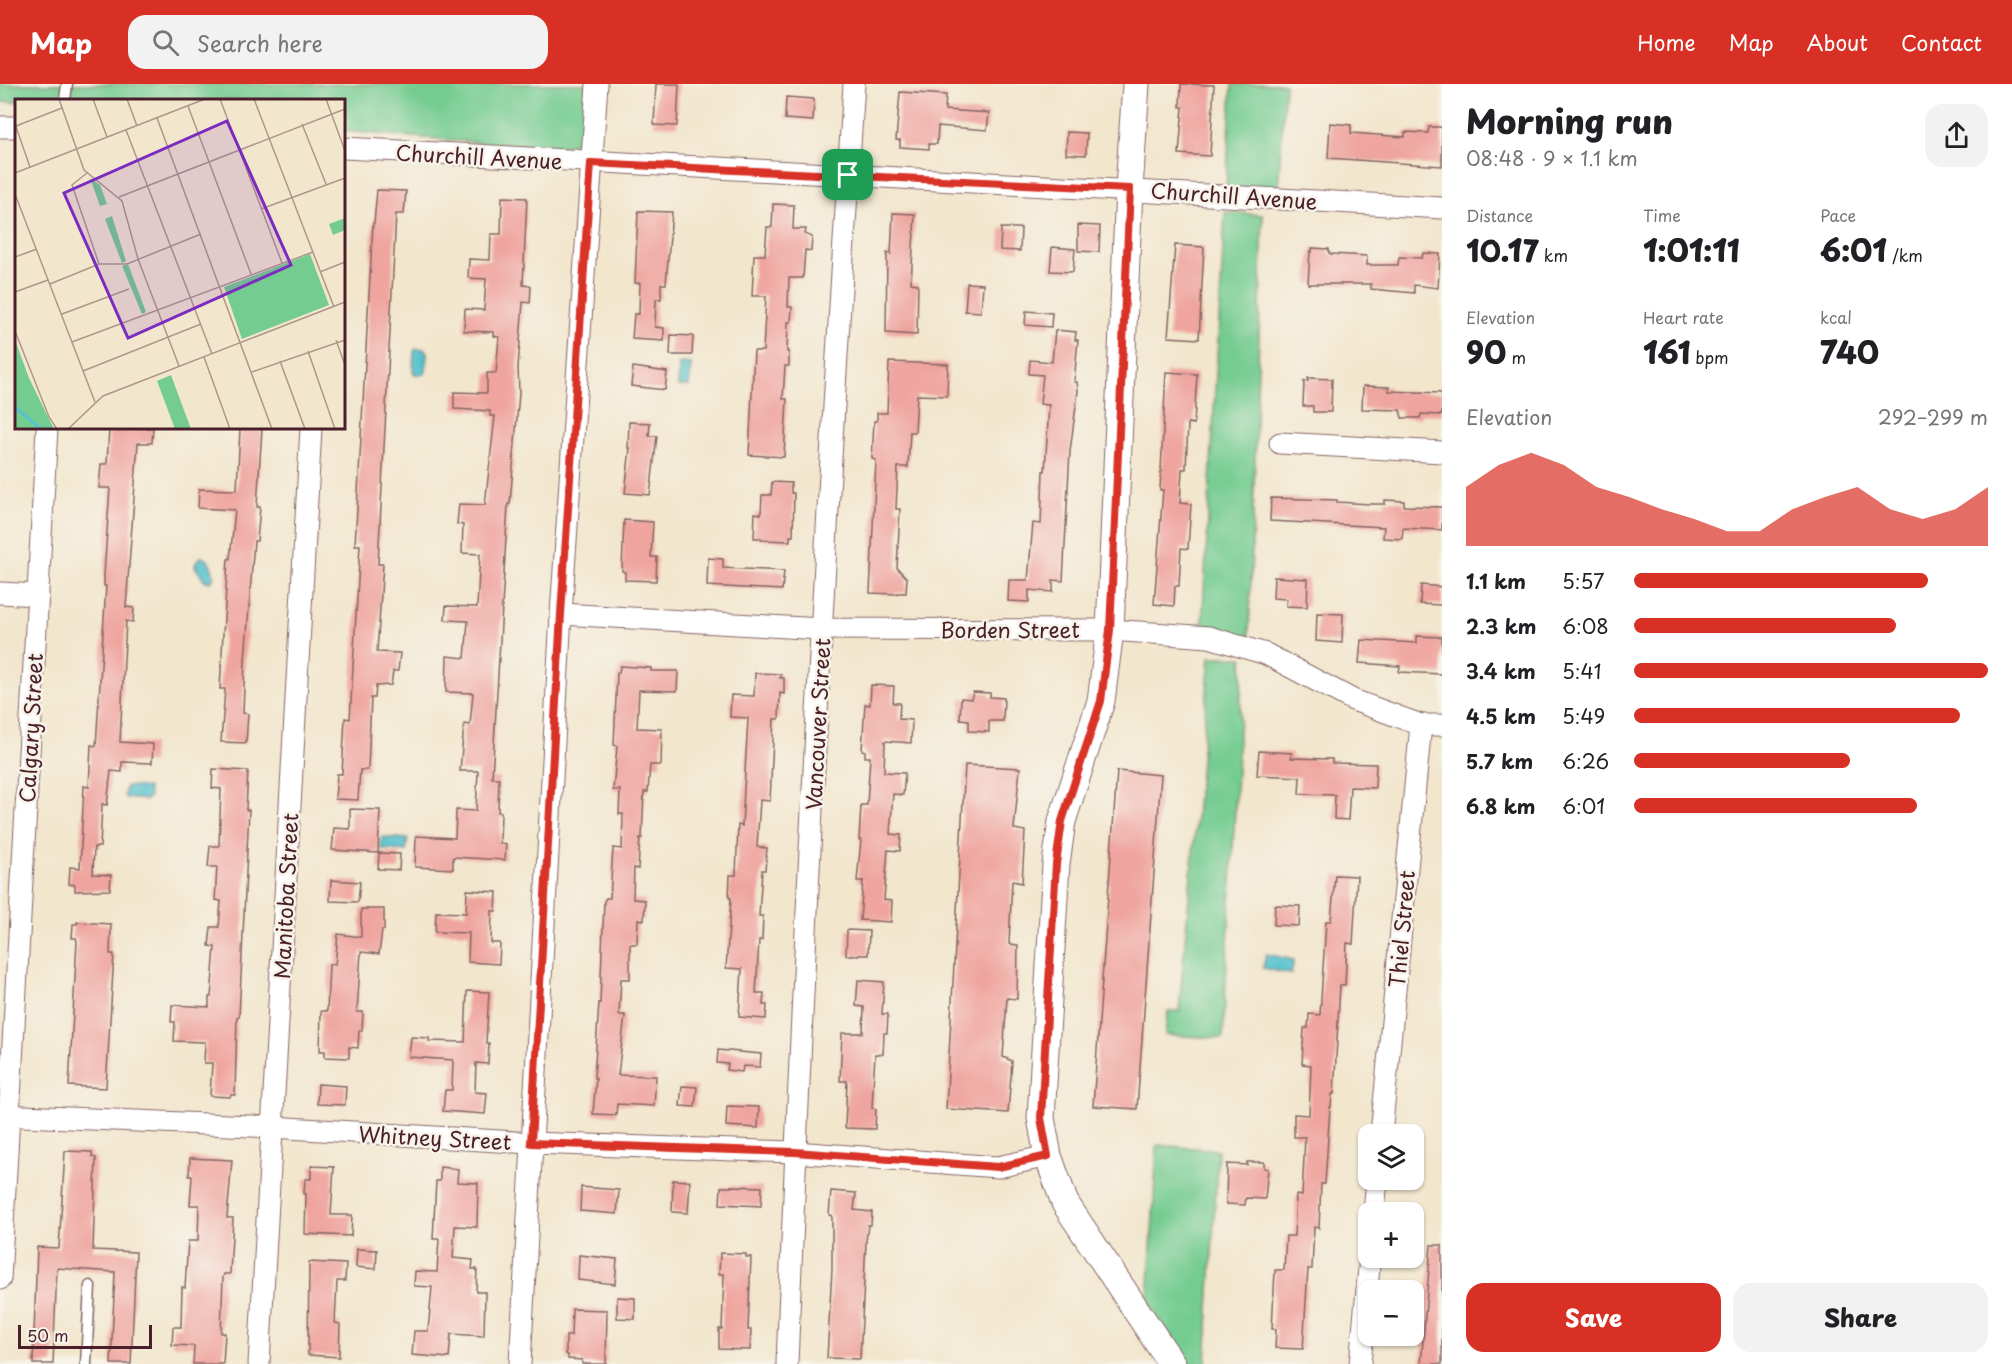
<!DOCTYPE html>
<html lang="en">
<head>
<meta charset="utf-8">
<style>
	:root { --surface:#fff; --page:#f2f2f2; --text:#202124; --muted:#757577; --accent:#d93025 }
	body { margin:0; font-family:"Playpen Sans",sans-serif; background:var(--page); color:var(--text); height:100vh; display:flex; flex-direction:column; font-size:22px; white-space:nowrap }
	* { box-sizing:border-box; margin:0 }
	p { font-size:20px; color:var(--muted) }
	.icon { flex:none; width:33px; height:33px; fill:none; stroke:currentColor; stroke-width:2; stroke-linecap:round; stroke-linejoin:round }
	.map { position:relative; flex:1; overflow:hidden }
	.panel { display:flex; flex-direction:column; background:var(--surface); width:570px }
	.panel>* { flex:none }
	.controls { position:absolute; left:1358px; top:1040px; display:grid; gap:12px }
	.controls a { display:grid; place-items:center; width:66px; height:66px; border-radius:12px; background:var(--surface); box-shadow:0 2px 4px #0004; font-size:30px }
	.scale { position:absolute; left:18px; bottom:15px; width:134px; box-sizing:border-box; padding-left:6px; border:3px solid #4a1f2b; border-top:0; font-size:16px; line-height:21px; white-space:nowrap; color:#4a1f2b; -webkit-text-stroke:4px #f7f3e8; paint-order:stroke }
	.pin { position:absolute; display:grid; place-items:center; width:51px; height:51px; color:#fff; margin:-26px; border-radius:12px; box-shadow:0 3px 9px #0006 }
	.round { display:grid; place-items:center; flex:none; width:63px; height:63px; border-radius:18px; background:var(--page) }
	.head { display:flex; align-items:center; justify-content:space-between; height:102px; padding:0 24px }
	h1 { font-size:33px; font-weight:800; line-height:45px }
	.metrics { display:grid; grid-template-columns:repeat(3,1fr); gap:9px; height:102px; padding:6px 24px }
	.metrics div { display:grid; align-content:center }
	.metrics b { font-size:30px; font-weight:800 }
	.metrics small { font-size:16px; font-weight:400 }
	.metrics p { font-size:16px }
	.chart { height:168px; padding:12px 24px }
	.chart p { display:flex; justify-content:space-between }
	.chart svg { width:100%; height:108px; margin-top:6px; fill:var(--accent); opacity:.7 }
	.cta { display:flex; gap:12px; margin-top:auto; padding:12px 24px }
	.cta a { flex:1; height:69px; border-radius:18px; background:var(--accent); color:#fff; font-size:24px; font-weight:800; line-height:69px; text-align:center }
	.cta a+a { background:var(--page); color:var(--text) }
	ul { padding:0 24px; list-style:none; font-size:20px }
	li { display:grid; grid-template-columns:96px 72px 1fr; align-items:center; height:45px }
	li i { height:15px; border-radius:8px; background:var(--accent) }
	header { display:flex; align-items:center; gap:36px; box-sizing:border-box; height:84px; padding:0 30px; background:var(--accent); color:#fff }
	header strong { font-size:28px }
	nav { display:flex; gap:33px; margin-inline-start:auto; font-size:21px }
	.search { width:420px; height:54px; background:var(--page); display:flex; align-items:center; gap:15px; box-sizing:border-box; padding:0 21px; border-radius:18px; color:var(--muted); font-size:22px }
	main { display:flex; flex:1; min-height:0 }
	.map>svg:first-child { display:block }
	.green { fill:#75cc91; stroke:#60765e; stroke-width:1.5 }
	.water { fill:#56c3ce; stroke:#50717c; stroke-width:1.5 }
	.building { fill:#efa49f }
	.lines { fill:none; stroke-linecap:round; stroke-linejoin:round }
	.service-casing { stroke:#856564; stroke-width:13 }
	.minor-casing { stroke:#856564; stroke-width:23 }
	.tertiary-casing { stroke:#856564; stroke-width:29 }
	.service { stroke:#fff; stroke-width:10 }
	.minor { stroke:#fff; stroke-width:21 }
	.tertiary { stroke:#fff; stroke-width:27 }
	.route-casing { stroke:#fff; stroke-width:12 }
	.route { stroke:#d93025; stroke-width:8 }
	.labels { text-anchor:middle; dominant-baseline:central; stroke-width:5; stroke-linejoin:round; paint-order:stroke }
	.street-label { font-size:21px; fill:#4a1f2b; stroke:#f7f3e8 }
	.inset-river { fill:none; stroke:#56c3ce; stroke-width:3 }
	.inset-road { fill:none; stroke:#af968c; stroke-width:1.5 }
	.view { fill:#7b2cbf; fill-opacity:0.15; stroke:#7b2cbf; stroke-width:3 }
	.inset-edge { fill:none; stroke:#4a1f2b; stroke-width:3 }
</style>
</head>
<body>
<header>
<strong>Map</strong>
<div class="search"><svg class="icon" aria-label="search" viewBox="0 0 24 24"><circle cx="10" cy="10" r="6"/><path d="M15 15l6 6"/></svg>Search here</div>
<nav><a>Home</a><a>Map</a><a>About</a><a>Contact</a></nav>
</header>
<main>
<div class="map">
<svg width="1442" height="1280" viewBox="0 0 1442 1280">
	<rect width="100%" height="100%" fill="#f7f3e8"/>
	<filter id="ink" filterUnits="userSpaceOnUse"><feTurbulence type="fractalNoise" baseFrequency=".0167" numOctaves="2"/><feDisplacementMap in="SourceGraphic" scale="12" xChannelSelector="R" yChannelSelector="G"/><feConvolveMatrix kernelMatrix="1 2 1 2 8 2 1 2 1" color-interpolation-filters="sRGB"/></filter>
	<filter id="wash" filterUnits="userSpaceOnUse"><feTurbulence type="fractalNoise" baseFrequency=".008" numOctaves="4" result="noise"/><feDisplacementMap in="SourceGraphic" scale="24" xChannelSelector="R" yChannelSelector="G"/><feGaussianBlur stdDeviation="1.35" result="paint"/><feColorMatrix in="noise" values="0 0 0 0 0 0 0 0 0 0 0 0 0 0 0 0 0 1.4 0 .05"/><feComposite in="paint" operator="in"/></filter>
	<g filter="url(#wash)">
		<rect width="100%" height="100%" fill="#f2e6cd"/>
		<g class="green">
			<path d="M0,0H587L585,45L574,59L554,65L344,47V16H16V18H0Z"/>
			<path d="M1232,0H1285L1278,108L1226,106Z"/>
			<path d="M1225,128L1263,131L1249,552L1202,543Z"/>
			<path d="M1210,573H1243L1223,954L1165,951L1168,927H1179Z"/>
			<path d="M1157,1061L1218,1066L1206,1280H1187L1148,1218Z"/>
		</g>
		<g class="water">
			<path d="M416,265H424L427,268L426,288C422,292 416,292 413,288L414,267Z"/>
			<path d="M679,279L691,280L689,302H678Z"/>
			<path d="M201,473C210,474 212,484 214,492L211,498L204,496L195,482L196,478Z"/>
			<path d="M126,702L148,704L149,713L146,716L126,714L124,712Z"/>
			<path d="M382,753L408,755L406,767L381,765Z"/>
			<path d="M1266,870L1294,876L1291,890L1263,884Z"/>
		</g>
		<g id="blocks">
			<g class="building">
				<path d="M656,0H679L677,42L654,41Z"/>
				<path d="M1181,0L1214,1L1210,72L1179,70L1183,23H1180Z"/>
				<path d="M900,8L946,11L945,26L989,29L987,46L938,42L937,60H929V65L900,63V56H896Z"/>
				<path d="M786,13L814,15L813,37L785,35Z"/>
				<path d="M1330,39L1351,41V49L1405,53V48L1428,49L1429,43H1442V82L1328,74Z"/>
				<path d="M1067,48L1087,49L1086,71L1066,70Z"/>
				<path d="M377,106L406,107L404,130H396L378,480H383L377,568L400,569L398,587H393L391,601L376,602L375,614H371L368,686H360L358,716L335,715L337,690H342L345,634L350,635L360,461H355L373,139H374Z"/>
				<path d="M502,113L527,114L523,201L531,202L530,219L523,218L518,283L519,309L510,420H508L492,694H499L498,728H501L500,759L506,760L505,776L453,773V785L415,783L416,752L455,754L456,726L476,727L478,687H460L464,640L470,641L473,609L446,608L447,572L465,574L468,537L445,536L446,522L477,523L480,470L462,469L463,441L457,440L459,420L485,421L495,332H490V327L454,325V308L487,309V289H496L499,253L494,252V248L464,247L465,225L484,226L486,195L468,194L469,175L490,176L491,150H501Z"/>
				<path d="M773,120L794,121L793,145H806L805,150L812,153L811,167L805,166L803,194H789L788,223H792L791,238H788L787,268H789V282H785L783,315H787L784,373L749,371L754,267H763L766,212H752L754,171H765L767,143H772Z"/>
				<path d="M638,127L672,128L666,200H661V215H656L655,243L664,244V257L632,255L634,230H639L640,199H635Z"/>
				<path d="M893,129L915,130L911,199L918,200L917,251L886,249L887,169L891,170Z"/>
				<path d="M1078,141L1100,142L1099,168L1078,167Z"/>
				<path d="M1001,144H1021L1020,167L1000,166Z"/>
				<path d="M1175,161L1204,163L1199,255L1168,253Z"/>
				<path d="M1052,163L1075,165L1073,188L1050,187Z"/>
				<path d="M1312,164L1329,165V169L1331,170L1367,172V181H1398L1399,173L1422,174L1423,169L1440,170L1438,204L1414,201V209L1371,205V200H1308L1310,167L1312,168Z"/>
				<path d="M967,199L983,200L981,228L965,227Z"/>
				<path d="M1026,227L1052,229L1051,243L1025,241Z"/>
				<path d="M1055,246L1076,248L1075,256H1078L1074,298H1077L1078,307L1070,367L1063,497L1053,496V508L1029,506V518L1008,517L1009,496H1028L1033,439L1041,440L1043,387H1045L1049,321L1040,320L1043,291L1029,290L1030,276L1052,278Z"/>
				<path d="M671,251L693,252L692,271H670Z"/>
				<path d="M889,278L948,280L947,312L917,311L915,348H910L908,383H898L896,425H900L897,484L907,494L906,509H897L896,510L870,509L876,376L872,375L874,337H877V329H887Z"/>
				<path d="M633,283L667,288L665,306L631,302Z"/>
				<path d="M1166,288L1197,290L1194,340L1188,339L1186,385H1182L1180,419L1191,420L1188,465L1181,464L1179,502H1175L1174,522L1154,520L1163,406H1160Z"/>
				<path d="M1308,294L1332,295L1331,328H1313V322H1303L1304,297H1308Z"/>
				<path d="M1363,302L1389,303V307L1442,309V331L1421,330L1420,334H1402L1400,326L1362,325Z"/>
				<path d="M629,338L650,339L649,352H657L650,411L625,409L630,364H628Z"/>
				<path d="M109,344H153L152,359H138L126,523L134,524L133,538L126,537L120,658L153,660L152,679L122,678V688L111,687L107,721L102,720L100,763H94L93,790L111,791L110,806L75,807V801L69,800L70,783L80,784L84,702L89,703L91,661L96,662L106,502H104V491L110,404H99L101,380H107Z"/>
				<path d="M240,344H262L257,423H260L257,457H254L245,576L243,629L248,630L246,659L221,658L225,605H220L223,550L228,475H230L235,426L198,424L199,405L237,406Z"/>
				<path d="M772,398L791,399V409H794L793,452H790V457L761,456V454H754L755,429L761,430L762,411H771Z"/>
				<path d="M1271,414L1337,416V418L1370,420H1385V416L1404,417V422L1442,423V446L1403,444L1402,455L1383,454L1384,443L1270,437Z"/>
				<path d="M624,436L653,438L651,473H657L656,497L625,496V488L622,487Z"/>
				<path d="M708,474L723,475V484L784,487L782,506L707,502Z"/>
				<path d="M1274,493L1308,495L1307,523L1286,522L1287,515L1273,514Z"/>
				<path d="M1421,501L1442,503V521L1420,520Z"/>
				<path d="M1317,529L1343,530L1342,559L1316,557Z"/>
				<path d="M1417,552L1442,553V590L1399,588L1400,582L1359,579L1361,556L1417,559Z"/>
				<path d="M620,582L651,584V587H678L677,607L639,606L637,644L662,645L661,681H650L648,708H644L642,754H640L638,785L634,784L633,815L645,816L644,836L638,835L637,860H630V895H621L619,931H625L618,991L656,992L654,1022L617,1020L616,1031L593,1030L596,994H594L599,919H600L604,817L606,814H610L613,764L622,765L623,730H619L620,706H613L617,662L614,661L617,589H619Z"/>
				<path d="M755,589L781,590L780,594H784V610L780,609L779,635H774L770,717L760,716L757,763L767,764L765,786H762L759,832H763L762,856H759L756,909H764L763,921H767L766,935L739,933L742,885L726,884L731,814H729L730,791H736L738,741L742,742L748,634L730,633L731,611L754,612Z"/>
				<path d="M871,601L894,602L893,619H900L899,635L912,636L911,659L885,657L884,688L905,689L903,711L893,710L890,750L901,751L900,767L888,766L884,816L892,817L891,838L860,836L863,797H857L861,756H859L861,721H867L870,673H865V667L862,666L865,620L870,621Z"/>
				<path d="M973,608L990,609V613L1004,614L1003,637H989V648L969,647V636L960,635L961,614L971,615Z"/>
				<path d="M1259,667L1292,669L1291,674L1332,675V679L1376,680L1375,704L1350,703L1348,736L1334,735L1335,711L1299,710L1300,693L1257,691Z"/>
				<path d="M965,681L1020,684L1014,745L1025,747L1022,799L1012,797L1009,860L1018,861L1017,915L1007,914L1003,973L1012,977L1008,1029L946,1025Z"/>
				<path d="M213,685L248,687L246,726H249L239,933H237L235,1011H231L230,1013L210,1012L212,979H204L205,958L174,957L175,938H171L172,921L209,923V913H211L215,863L209,862L211,843H219L221,817L215,816L217,783H208L210,762H219L221,705L212,704Z"/>
				<path d="M1117,687L1161,691L1137,1025L1093,1022Z"/>
				<path d="M350,725L380,726L378,769L332,766L334,744L350,745Z"/>
				<path d="M379,769L400,770L399,786L378,785Z"/>
				<path d="M1335,791L1357,792L1353,860L1347,859L1345,901H1340L1334,1010H1332L1331,1023H1330L1325,1100H1321L1319,1144L1314,1143L1312,1185H1308L1303,1265L1275,1264L1276,1245H1272L1275,1186H1284L1286,1152H1294L1296,1111L1302,1112L1305,1053H1294V1030L1309,1031L1311,981L1302,980L1304,944H1308L1309,930L1320,931L1326,837H1331Z"/>
				<path d="M331,796L360,798L358,818L330,817Z"/>
				<path d="M467,806L497,808L496,827H492L491,859H500L499,880L468,878L469,849L435,848L436,828L466,829Z"/>
				<path d="M1275,821L1300,822L1299,842L1274,841Z"/>
				<path d="M361,825H384V846H382L379,870L361,868L357,928H363L362,947H359L358,964L349,963V974L325,973V967H320L321,927H327L329,880L335,881L338,850L361,853Z"/>
				<path d="M77,838L111,840L110,870H114L106,1004L69,1002L77,857L76,854H72L73,840H77Z"/>
				<path d="M847,846L869,847L868,871H846Z"/>
				<path d="M858,896L884,898L882,930H888L887,949H884L883,970H875L872,1024L876,1025L875,1045L845,1044L847,997H840L842,949H863L864,923L856,922Z"/>
				<path d="M467,907L489,908L486,959H489L488,980L476,979L475,1008L487,1009L485,1030L443,1027L445,1006H452L453,976L409,973L411,953L429,954V957L465,958Z"/>
				<path d="M718,966L761,970L760,983L743,982L742,988L727,986L728,980L717,979Z"/>
				<path d="M318,1000L346,1002L345,1021L317,1020Z"/>
				<path d="M682,1002L697,1003L695,1023L680,1022Z"/>
				<path d="M727,1022L759,1023L758,1044L726,1042Z"/>
				<path d="M65,1067L92,1068V1073L96,1074L93,1166L136,1168L131,1280H111L115,1188L57,1184L53,1280H33L37,1163L59,1164Z"/>
				<path d="M190,1074L232,1076L227,1134H233L230,1190H224L223,1193L221,1249H225L223,1280H193L194,1262L172,1261L173,1243H181L182,1203L185,1204L188,1157H198L199,1121H190L192,1092H189Z"/>
				<path d="M1247,1078H1264V1084L1268,1085L1265,1115L1246,1114L1245,1121L1226,1120L1227,1080L1247,1081Z"/>
				<path d="M311,1082L334,1083L331,1131H352L351,1152L305,1150L306,1110H304L305,1095H311Z"/>
				<path d="M440,1083L458,1085L457,1098L478,1099L477,1143L455,1142L453,1174L473,1176L472,1185H477L476,1208H485L484,1252L451,1250L449,1274L412,1271L414,1247H428L432,1203L414,1202L415,1187L437,1188L439,1155H433L436,1097H440Z"/>
				<path d="M673,1096L690,1097L688,1129L672,1128Z"/>
				<path d="M731,1102L762,1103L761,1122L720,1120L721,1103H731Z"/>
				<path d="M581,1103L619,1106L617,1130L580,1127Z"/>
				<path d="M831,1107L856,1109L854,1126L872,1128L871,1141H868L866,1158L860,1275L827,1274L832,1185V1134L831,1131H829Z"/>
				<path d="M1431,1161H1442V1280H1421Z"/>
				<path d="M357,1165L377,1166L376,1185L356,1183Z"/>
				<path d="M720,1169L746,1170V1173H751L748,1246H751L750,1266L719,1265V1245H722L724,1190H719Z"/>
				<path d="M579,1171L617,1175L615,1200L578,1196Z"/>
				<path d="M309,1178L346,1180L345,1197H337L335,1239L340,1240L339,1273L308,1271Z"/>
				<path d="M617,1213L635,1214V1235L617,1234Z"/>
				<path d="M572,1225L607,1226L606,1280H582V1276L568,1275V1271L566,1270V1252H571Z"/>
			</g>
		</g>
	</g>
	<g filter="url(#ink)">
		<use href="#blocks" fill-opacity="0" stroke="#856564" stroke-width="1.5"/>
		<g class="lines">
			<defs>
				<g id="service">
					<path d="M65,16L67,0"/>
					<path d="M86,1280L90,1202"/>
				</g>
				<g id="minor">
					<path d="M0,43H16"/>
					<path d="M344,64C710,85 1076,101 1442,124"/>
					<path d="M1280,359L1442,368"/>
					<path d="M0,509L38,511"/>
					<path d="M561,530L822,545L1110,546L1209,553L1266,570L1353,616L1421,641H1442"/>
					<path d="M0,1031L272,1043L531,1059L795,1068L998,1083L1048,1072"/>
					<path d="M1381,1050L1421,641"/>
					<path d="M1374,1128L1377,1095"/>
					<path d="M0,1195L47,344"/>
					<path d="M259,1280L311,344"/>
					<path d="M520,1280L561,530L597,0"/>
					<path d="M787,1280C804,853 826,426 854,0"/>
					<path d="M1360,1280L1370,1173"/>
				</g>
				<path id="tertiary" d="M1136,0L1129,105L1110,546L1101,617L1062,737L1056,780L1041,1034L1048,1072L1065,1119L1172,1280"/>
			</defs>
			<use href="#service" class="service-casing"/>
			<use href="#minor" class="minor-casing"/>
			<use href="#tertiary" class="tertiary-casing"/>
			<use href="#service" class="service"/>
			<use href="#minor" class="minor"/>
			<use href="#tertiary" class="tertiary"/>
		</g>
	</g>
	<g class="lines" filter="url(#ink)">
		<defs>
			<path id="route" d="M591,79L1130,105L1110,546L1101,617L1062,737L1056,780L1041,1034L1048,1072L998,1083L795,1068L531,1059L561,530Z"/>
		</defs>
		<use href="#route" class="route-casing"/>
		<use href="#route" class="route"/>
	</g>
	<g class="labels">
		<g class="street-label">
			<text transform="translate(479 72) rotate(3)">Churchill Avenue</text>
			<text transform="translate(1234 111) rotate(4)">Churchill Avenue</text>
			<text x="1010" y="545">Borden Street</text>
			<text transform="translate(817 640) rotate(-87)">Vancouver Street</text>
			<text transform="translate(30 644) rotate(-87)">Calgary Street</text>
			<text transform="translate(285 812) rotate(-87)">Manitoba Street</text>
			<text transform="translate(1401 845) rotate(-85)">Thiel Street</text>
			<text transform="translate(435 1053) rotate(3)">Whitney Street</text>
		</g>
	</g>
	<g transform="translate(15 15)">
		<rect width="330" height="330" fill="#f2e6cd"/>
		<path d="M75,79L85,86L92,105L85,107ZM97,117L111,162L107,164L90,120ZM330,119V131L318,136L314,125ZM295,155L314,206L227,240L209,188ZM113,165L131,213L127,215L107,167ZM0,241L14,279L39,330H0ZM156,276L176,330H160L142,282Z" fill="#75cc91"/>
		<path class="inset-river" d="M0,308L26,330"/>
		<path class="inset-road" d="M44,0L69,71L107,102L123,160L164,267M78,0L92,38M112,0L122,27M205,0L267,164M239,0L319,208M311,0L330,52M173,7L236,175M142,19L257,330M0,25L15,68M287,25L311,85M1,27L47,9M111,31L197,255M0,74L190,0M72,74L57,86L84,165M0,95L80,303M104,98L330,10M246,110L330,79M0,158L22,150M305,173L330,163M35,185L84,165H112L186,135M0,193L33,181M47,215L114,190M0,232L34,318L42,330M321,241L330,266M57,243L298,153M293,252L320,330M189,258L215,330M265,262L290,330M68,272L186,225M237,273L330,241M53,330L88,297L330,203"/>
		<path class="view" d="M212,22L276,166L113,239L49,94Z"/>
		<rect width="330" height="330" class="inset-edge"/>
	</g>
</svg>
<div class="controls">
<a><svg class="icon" aria-label="layers" viewBox="0 0 24 24"><path d="M12 4l9 5-9 5-9-5zM3 14l9 5 9-5"/></svg></a>
<a>+</a>
<a>−</a>
</div>
<div class="scale">50 m</div>
<div class="pin" style="left:848px;top:91px;background:#1e9e55"><svg class="icon" aria-label="arrive" viewBox="0 0 24 24"><path d="M6 21V4h12l-3 4 3 4H6"/></svg></div>
</div>
<section class="panel">
<div class="head"><div><h1>Morning run</h1><p>08:48 · 9 × 1.1 km</p></div><a class="round"><svg class="icon" aria-label="share" viewBox="0 0 24 24"><path d="M12 15V3M7 8l5-5 5 5M5 13v7h14v-7"/></svg></a></div>
<div class="metrics">
<div><p>Distance</p><b>10.17<small> km</small></b></div>
<div><p>Time</p><b>1:01:11</b></div>
<div><p>Pace</p><b>6:01<small> /km</small></b></div>
</div>
<div class="metrics">
<div><p>Elevation</p><b>90<small> m</small></b></div>
<div><p>Heart rate</p><b>161<small> bpm</small></b></div>
<div><p>kcal</p><b>740</b></div>
</div>
<div class="chart"><p><span>Elevation</span>292–299 m</p>
<svg viewBox="0 0 160 44" preserveAspectRatio="none"><path d="M0 44V20L10 11L20 6L30 11L40 20L50 24L60 29L70 33L80 38L90 38L100 29L110 24L120 20L130 29L140 33L150 29L160 20V44z"/></svg>
</div>
<ul>
<li><b>1.1 km</b>5:57<i style="width:83%"></i></li>
<li><b>2.3 km</b>6:08<i style="width:74%"></i></li>
<li><b>3.4 km</b>5:41<i style="width:100%"></i></li>
<li><b>4.5 km</b>5:49<i style="width:92%"></i></li>
<li><b>5.7 km</b>6:26<i style="width:61%"></i></li>
<li><b>6.8 km</b>6:01<i style="width:80%"></i></li>
</ul>
<div class="cta"><a>Save</a><a>Share</a></div>
</section>
</main>
</body>
</html>
